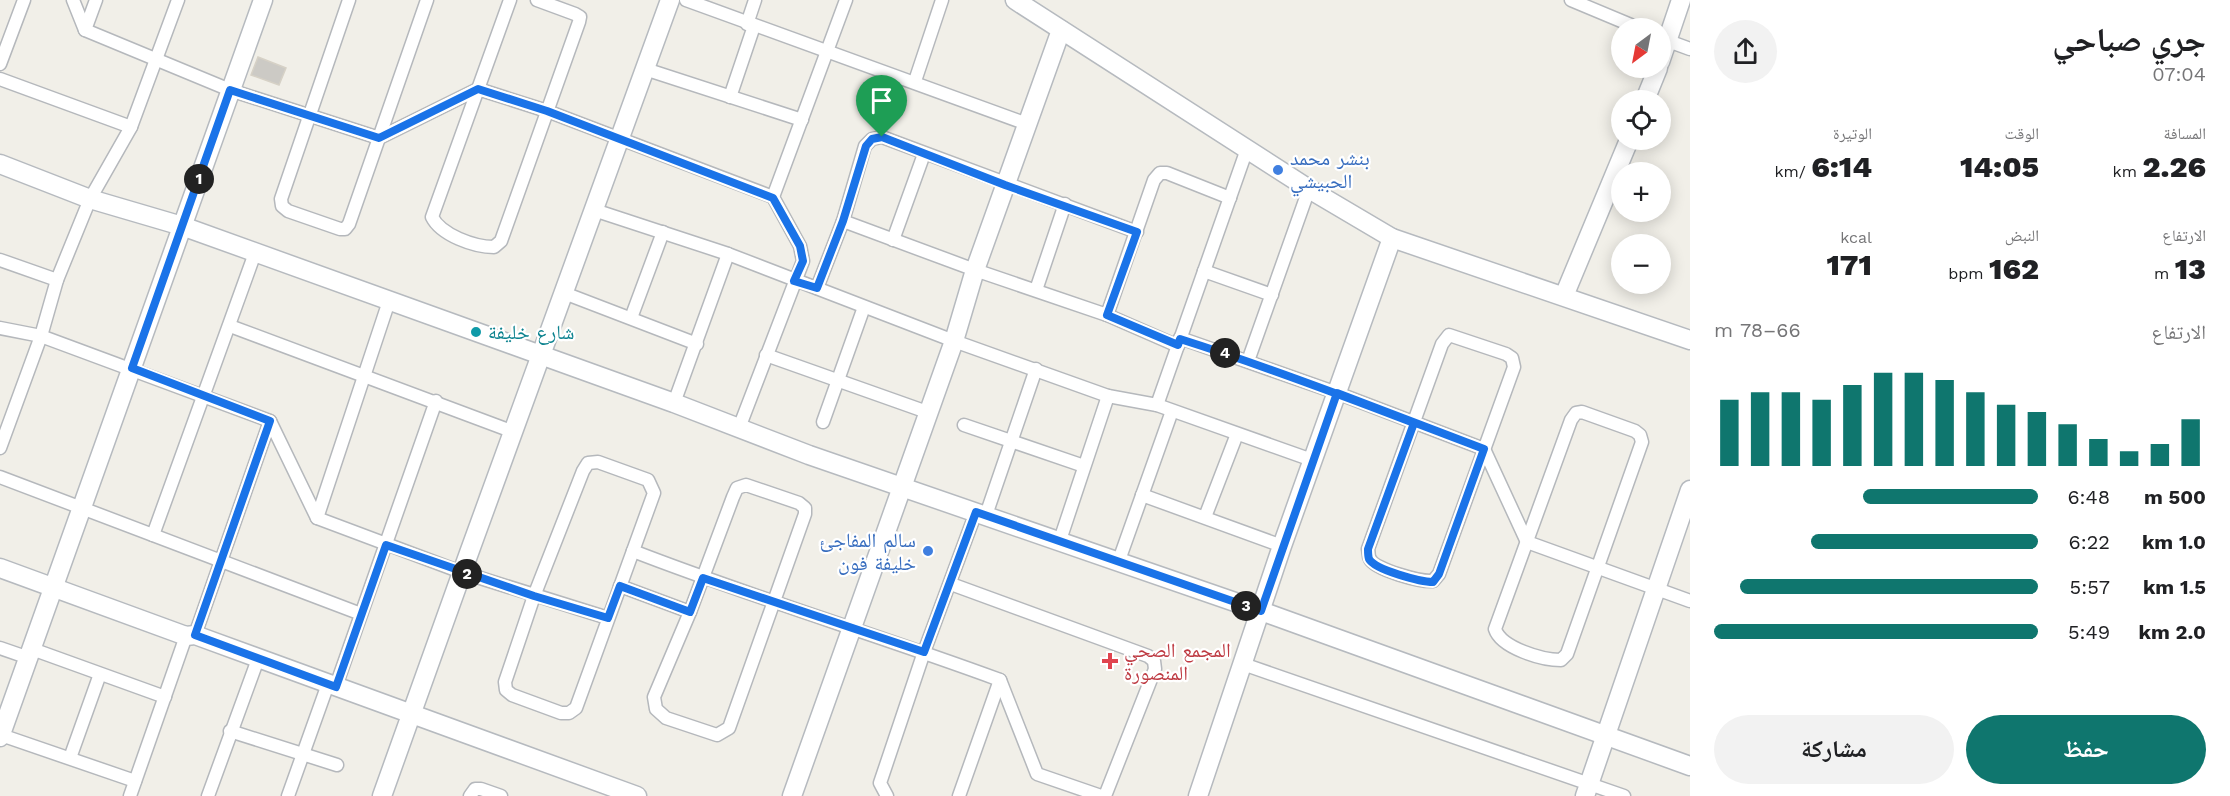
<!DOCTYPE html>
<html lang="ar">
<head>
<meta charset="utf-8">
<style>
	:root { --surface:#fff; --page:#f2f2f2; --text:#202124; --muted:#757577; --accent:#0f766e }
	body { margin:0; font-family:"Work Sans","Noto Naskh Arabic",sans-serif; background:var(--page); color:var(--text); direction:rtl; height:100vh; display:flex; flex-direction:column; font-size:22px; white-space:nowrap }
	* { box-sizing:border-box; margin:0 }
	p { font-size:20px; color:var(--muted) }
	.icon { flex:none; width:33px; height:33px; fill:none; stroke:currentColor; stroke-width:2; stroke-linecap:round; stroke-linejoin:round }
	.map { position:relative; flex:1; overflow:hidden; direction:ltr }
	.details { display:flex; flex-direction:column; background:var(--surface); width:540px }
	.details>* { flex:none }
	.needle { width:39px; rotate:212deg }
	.fabs { position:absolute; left:1611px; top:18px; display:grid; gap:12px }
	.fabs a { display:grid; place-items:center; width:60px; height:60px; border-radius:50%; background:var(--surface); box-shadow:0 3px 15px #0003; font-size:30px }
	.pin { position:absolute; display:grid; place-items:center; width:51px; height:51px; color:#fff; margin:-62px -26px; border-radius:50% 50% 50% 0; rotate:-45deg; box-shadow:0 0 6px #0007 }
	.pin .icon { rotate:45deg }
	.km { position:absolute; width:30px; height:30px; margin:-15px; border-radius:50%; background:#222; color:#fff; font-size:16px; line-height:30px; text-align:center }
	.round { display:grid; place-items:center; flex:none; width:63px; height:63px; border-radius:32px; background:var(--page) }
	.head { display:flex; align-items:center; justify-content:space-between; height:102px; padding:0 24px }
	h1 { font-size:33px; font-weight:800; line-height:45px }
	.figures { display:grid; grid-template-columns:repeat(3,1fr); gap:9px; height:102px; padding:6px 24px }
	.figures div { display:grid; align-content:center }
	.figures b { font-size:30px; font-weight:800 }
	.figures small { font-size:16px; font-weight:400 }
	.figures p { font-size:16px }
	.chart { height:168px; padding:12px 24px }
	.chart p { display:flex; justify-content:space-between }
	.chart svg { width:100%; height:108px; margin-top:6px; stroke:var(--accent); stroke-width:6 }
	.button { display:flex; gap:12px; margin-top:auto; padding:12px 24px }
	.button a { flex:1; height:69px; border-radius:36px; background:var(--accent); color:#fff; font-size:24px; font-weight:800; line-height:69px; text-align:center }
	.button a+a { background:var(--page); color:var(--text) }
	ul { padding:0 24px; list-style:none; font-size:20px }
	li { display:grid; grid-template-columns:96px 72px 1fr; align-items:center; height:45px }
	li i { height:15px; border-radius:8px; background:var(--accent) }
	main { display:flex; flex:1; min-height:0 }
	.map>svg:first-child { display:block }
	.building { fill:#cccac5; stroke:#d6d1c6; stroke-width:1.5 }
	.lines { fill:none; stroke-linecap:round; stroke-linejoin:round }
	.street-casing { stroke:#b5b8bc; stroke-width:15 }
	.secondary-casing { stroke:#b6babf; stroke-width:21 }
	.street { stroke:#fff; stroke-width:12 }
	.secondary { stroke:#fff; stroke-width:18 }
	.route-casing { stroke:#fff; stroke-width:12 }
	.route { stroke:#1a73e8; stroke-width:8 }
	.shop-dot { fill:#3f7fe0; stroke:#fff; stroke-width:2 }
	.culture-dot { fill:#0f9aa8; stroke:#fff; stroke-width:2 }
	.health-dot { fill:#e0444e; stroke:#fff; stroke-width:2 }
	.labels { text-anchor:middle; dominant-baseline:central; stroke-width:4.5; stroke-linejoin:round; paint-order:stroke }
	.shop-label { font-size:20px; fill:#366cbe; stroke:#fff; text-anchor:start }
	.culture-label { font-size:20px; fill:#0d838f; stroke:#fff; text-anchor:start }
	.health-label { font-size:20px; fill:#be3a42; stroke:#fff; text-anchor:start }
</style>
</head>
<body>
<main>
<section class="details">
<div class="head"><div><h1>جري صباحي</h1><p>07:04</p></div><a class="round"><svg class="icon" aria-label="share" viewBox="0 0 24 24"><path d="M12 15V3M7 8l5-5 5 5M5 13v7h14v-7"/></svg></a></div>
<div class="figures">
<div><p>المسافة</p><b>2.26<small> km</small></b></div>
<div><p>الوقت</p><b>14:05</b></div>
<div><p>الوتيرة</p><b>6:14<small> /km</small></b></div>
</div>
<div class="figures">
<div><p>الارتفاع</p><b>13<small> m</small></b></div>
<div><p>النبض</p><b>162<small> bpm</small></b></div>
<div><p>kcal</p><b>171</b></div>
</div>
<div class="chart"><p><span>الارتفاع</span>66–78 m</p>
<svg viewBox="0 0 160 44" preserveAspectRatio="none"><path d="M5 44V17M15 44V14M25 44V14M35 44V17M45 44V11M55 44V6M65 44V6M75 44V9M85 44V14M95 44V19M105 44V22M115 44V27M125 44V33M135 44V38M145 44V35M155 44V25"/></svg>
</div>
<ul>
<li><b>500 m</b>6:48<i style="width:54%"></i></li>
<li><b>1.0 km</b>6:22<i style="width:70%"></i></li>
<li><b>1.5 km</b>5:57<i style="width:92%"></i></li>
<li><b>2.0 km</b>5:49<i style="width:100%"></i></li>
</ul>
<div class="button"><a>حفظ</a><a>مشاركة</a></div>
</section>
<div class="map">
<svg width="1690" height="796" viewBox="0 0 1690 796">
	<rect width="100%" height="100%" fill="#f1efe8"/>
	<path class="building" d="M258,57L286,68L279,85L251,75Z"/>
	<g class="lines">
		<defs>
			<g id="street">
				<path d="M73,0L85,30L230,90L379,138L478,89L547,111L773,197L800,246L803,261L739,428"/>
				<path d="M349,0L281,199L282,206L288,211L340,229H345L349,224L427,0"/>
				<path d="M510,0L432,217C441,235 474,247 494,247L501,241L579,22L580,17L575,14L537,0"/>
				<path d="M686,0L1027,124"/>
				<path d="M1571,0L1638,28"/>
				<path d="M747,24L755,0"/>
				<path d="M85,30L96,0"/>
				<path d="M1660,38L1690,49"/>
				<path d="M0,64L24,0"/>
				<path d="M645,69L802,120"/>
				<path d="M0,79L131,127"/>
				<path d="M915,81L942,0"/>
				<path d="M730,97L754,26"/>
				<path d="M773,197L846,0"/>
				<path d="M594,210L728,254L954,341L1108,396"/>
				<path d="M843,221L975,270L1107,315L1178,346"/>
				<path d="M893,240L924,154"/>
				<path d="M0,260L57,280"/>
				<path d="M1204,271L1272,295"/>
				<path d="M817,288L843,221L865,146L872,139L882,137L1137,232"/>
				<path d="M1036,290L1065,204"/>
				<path d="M564,293L697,344"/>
				<path d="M1107,315L1154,180L1160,173H1167L1230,198"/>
				<path d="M631,318L663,232"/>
				<path d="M230,326L511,431"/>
				<path d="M0,328L41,336L270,421L317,518L461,572L608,618"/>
				<path d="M1449,335L1506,354L1512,358L1514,367L1439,574L1433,581C1421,582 1375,570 1370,559C1368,556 1369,553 1368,549L1442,344Z"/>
				<path d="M1180,338L1337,393L1484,449L1527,542L1690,601"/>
				<path d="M766,355L927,412"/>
				<path d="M1248,361L1309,189"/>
				<path d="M674,403L728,254"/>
				<path d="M1157,405L1247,149"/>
				<path d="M1582,412L1635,431L1640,435L1642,442L1567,654L1561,660C1542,660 1501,648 1495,629L1571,420L1576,413Z"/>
				<path d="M823,422L864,307"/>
				<path d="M964,425L1084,466"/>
				<path d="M0,448L41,336L57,280L90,199L131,127L178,0"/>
				<path d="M598,462L648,480L654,493L576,708L569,713H561L512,695L506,690L505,682L534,596L583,471L588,463Z"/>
				<path d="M0,477L361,614"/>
				<path d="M746,485L799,503L805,508V514L729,728L717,735L666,718L656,709L654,697L690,612L733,497L737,488Z"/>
				<path d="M1142,495L1282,546"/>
				<path d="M986,515L1036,369"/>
				<path d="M1205,517L1237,434"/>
				<path d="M317,518L389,301"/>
				<path d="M153,535L255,253"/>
				<path d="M1060,540L1108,396L1157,405L1312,460"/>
				<path d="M633,551C754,598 878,635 1000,680L1037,774L1101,796"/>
				<path d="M1118,563L1172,411"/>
				<path d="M951,584L1148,656L1154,661L1155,669L1105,796"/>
				<path d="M620,586L690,612"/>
				<path d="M195,635L270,421"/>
				<path d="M0,648L29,658"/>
				<path d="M32,649L165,697"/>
				<path d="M1243,664L1624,796"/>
				<path d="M336,686L436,401"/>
				<path d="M230,731L337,765"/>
				<path d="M1,735L135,781"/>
				<path d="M70,758L100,674"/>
				<path d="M130,796L186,636"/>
				<path d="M208,796L258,659"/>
				<path d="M288,796L328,684"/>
				<path d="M470,796L475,789H481L501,796"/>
				<path d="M887,796L880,783L924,652L976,512"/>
				<path d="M959,796L1000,680"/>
			</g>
			<g id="secondary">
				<path d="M1015,0L1309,189L1392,238L1690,340"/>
				<path d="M1660,62L1681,0"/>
				<path d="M1645,100L1658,68"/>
				<path d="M0,164L90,199L182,226L674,403L809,455L1261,611L1690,766"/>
				<path d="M1564,296L1629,140"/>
				<path d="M0,568L186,636L195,635L637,796"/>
				<path d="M0,737L263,0"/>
				<path d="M382,796C476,530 574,266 670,0"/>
				<path d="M792,796L954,341L975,270L1061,30"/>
				<path d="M1198,796L1282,546L1392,238"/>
				<path d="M1585,796L1690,490"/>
			</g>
		</defs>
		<use href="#street" class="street-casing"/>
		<use href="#secondary" class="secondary-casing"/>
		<use href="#street" class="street"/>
		<use href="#secondary" class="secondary"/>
	</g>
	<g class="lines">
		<defs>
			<path id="route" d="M882,137L872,139L866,146L843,221L817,288L794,281L803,261L800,246L773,198L547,111L478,89L379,138L230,90L132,368L270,421L195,635L336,687L386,545L534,596L608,618L620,586L690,612L703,578L924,652L976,512L1261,611L1337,393L1484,449L1439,574L1433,582C1421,582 1375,570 1369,559C1368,556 1368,553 1368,549L1414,423C1336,393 1259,364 1180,339L1178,345L1107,315L1137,232L1005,185L882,137"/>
		</defs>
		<use href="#route" class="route-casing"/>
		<use href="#route" class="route"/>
	</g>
	<g class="shop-dot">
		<circle cx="1278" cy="170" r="6"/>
		<circle cx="928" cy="551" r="6"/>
	</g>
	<circle class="culture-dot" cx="476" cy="332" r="6"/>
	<path class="health-dot" d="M1107 652h6v6h6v6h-6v6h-6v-6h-6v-6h6z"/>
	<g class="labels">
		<g class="shop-label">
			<text x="1290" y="158">بنشر محمد<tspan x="1290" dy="23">الحبيشي</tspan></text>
			<text x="916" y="540" text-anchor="end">سالم المفاجئ<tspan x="916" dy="23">خليفة فون</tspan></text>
		</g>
		<g class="culture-label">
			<text x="488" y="332">شارع خليفة</text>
		</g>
		<g class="health-label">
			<text x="1124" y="650">المجمع الصحي<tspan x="1124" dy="23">المنصورة</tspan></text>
		</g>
	</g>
</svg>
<div class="fabs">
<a><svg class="needle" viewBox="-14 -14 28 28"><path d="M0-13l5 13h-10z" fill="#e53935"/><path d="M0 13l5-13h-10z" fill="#757577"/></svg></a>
<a><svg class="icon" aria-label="locate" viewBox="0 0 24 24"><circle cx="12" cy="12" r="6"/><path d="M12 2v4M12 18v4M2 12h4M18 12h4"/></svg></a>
<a>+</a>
<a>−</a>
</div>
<div class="pin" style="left:882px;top:137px;background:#1e9e55"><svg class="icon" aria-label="arrive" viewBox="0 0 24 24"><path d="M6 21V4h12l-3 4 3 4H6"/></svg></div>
<b class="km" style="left:199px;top:179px">1</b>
<b class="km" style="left:467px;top:574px">2</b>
<b class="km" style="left:1246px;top:606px">3</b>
<b class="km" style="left:1225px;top:353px">4</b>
</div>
</main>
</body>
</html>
